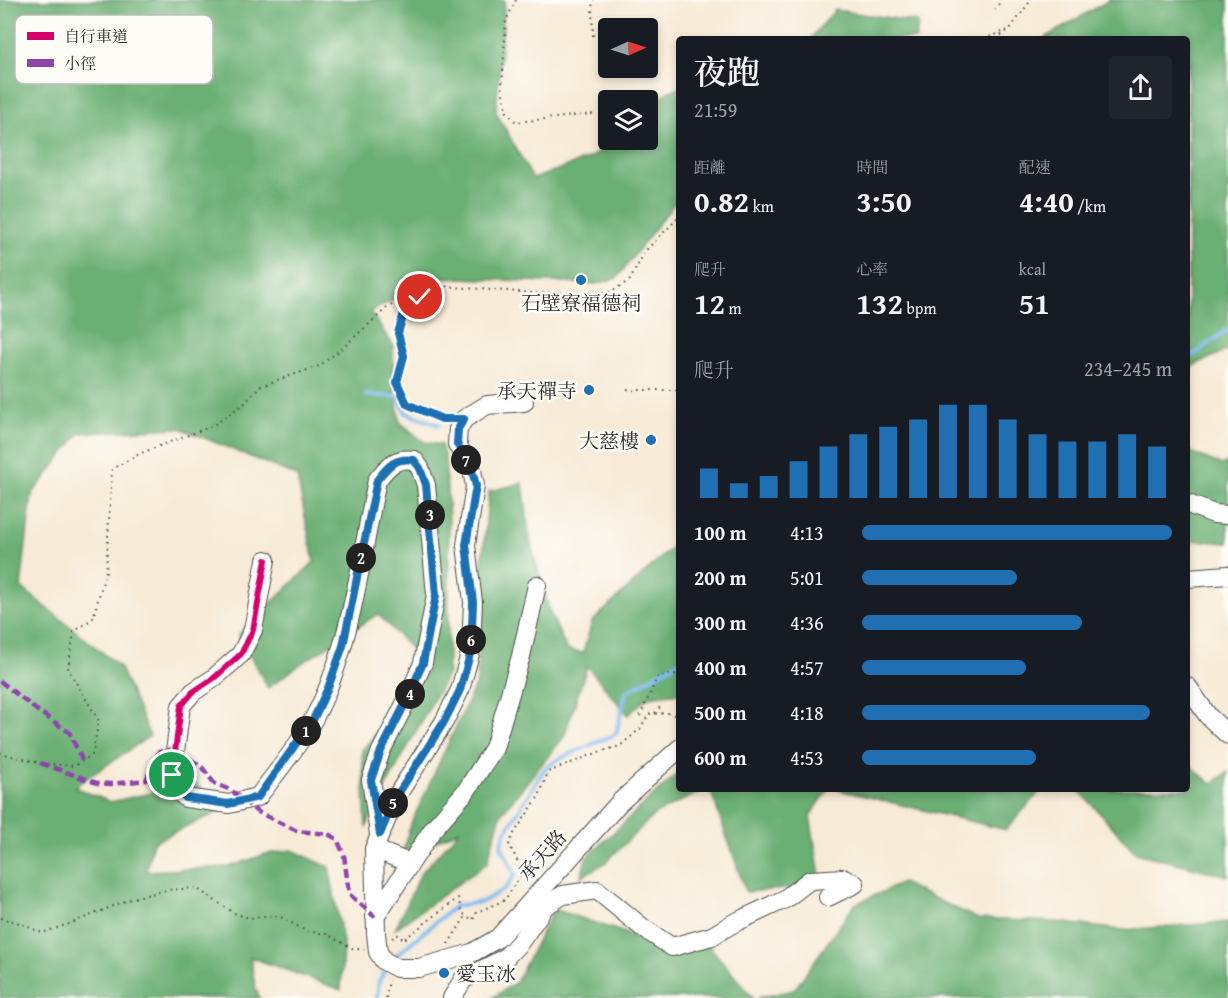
<!DOCTYPE html>
<html lang="zh-TW">
<head>
<meta charset="utf-8">
<style>
	:root { --surface:#171b24; --page:#20242c; --text:#f1f3f6; --muted:#9ea1a6; --accent:#1f6fb2 }
	body { margin:0; font-family:"Gentium Book Plus","Noto Serif TC",serif; background:var(--page); color:var(--text); height:100vh; display:flex; flex-direction:column; font-size:22px; white-space:nowrap }
	* { box-sizing:border-box; margin:0 }
	p { font-size:20px; color:var(--muted) }
	.icon { flex:none; width:33px; height:33px; fill:none; stroke:currentColor; stroke-width:2; stroke-linecap:round; stroke-linejoin:round }
	.map { position:relative; flex:1; overflow:hidden }
	.sheet { position:absolute; left:676px; top:36px; width:514px; height:756px; display:flex; flex-direction:column; background:var(--surface); border-radius:6px; box-shadow:0 3px 9px #0003 }
	.sheet>* { flex:none }
	.needle { width:39px; rotate:87deg }
	.fabs { position:absolute; left:598px; top:18px; display:grid; gap:12px }
	.fabs a { display:grid; place-items:center; width:60px; height:60px; border-radius:6px; background:var(--surface); box-shadow:0 3px 9px #0003; font-size:30px }
	.pin { position:absolute; display:grid; place-items:center; width:51px; height:51px; color:#fff; margin:-26px; border:3px solid #fff; border-radius:50%; box-shadow:0 2px 6px #0007 }
	.km { position:absolute; width:30px; height:30px; margin:-15px; border-radius:50%; background:#222; color:#fff; font-size:16px; line-height:30px; text-align:center }
	.round { display:grid; place-items:center; flex:none; width:63px; height:63px; border-radius:6px; background:var(--page) }
	.headline { display:flex; align-items:center; justify-content:space-between; height:102px; padding:0 18px }
	h1 { font-size:33px; font-weight:600; line-height:45px }
	.stats { display:grid; grid-template-columns:repeat(3,1fr); gap:9px; height:102px; padding:6px 18px }
	.stats div { display:grid; align-content:center }
	.stats b { font-size:30px; font-weight:600 }
	.stats small { font-size:16px; font-weight:400 }
	.stats p { font-size:16px }
	.chart { height:168px; padding:12px 18px }
	.chart p { display:flex; justify-content:space-between }
	.chart svg { width:100%; height:108px; margin-top:6px; stroke:var(--accent); stroke-width:6 }
	ul { padding:0 18px; list-style:none; font-size:20px }
	li { display:grid; grid-template-columns:96px 72px 1fr; align-items:center; height:45px }
	li i { height:15px; border-radius:8px; background:var(--accent) }
	.map>svg:first-child { display:block }
	.forest { fill:#6aaf73; stroke:#4a6d4f; stroke-width:1.5 }
	.lines { fill:none; stroke-linecap:round; stroke-linejoin:round }
	.stream { stroke:#81bbf3; stroke-width:4 }
	.minor-casing { stroke:#4a4845; stroke-width:20 }
	.path { stroke:#4a4845; stroke-width:2; stroke-dasharray:1.5 4.5; stroke-linecap:butt }
	.minor { stroke:#fff; stroke-width:18 }
	.quiet { stroke:#8e44ad; stroke-width:4.5; stroke-dasharray:9 4.5; stroke-linecap:butt }
	.cycleway-casing { stroke:#fdfcf7; stroke-width:10 }
	.cycleway { stroke:#d6006c; stroke-width:6 }
	.route-casing { stroke:#fff; stroke-width:12 }
	.route { stroke:#1f6fb2; stroke-width:8 }
	.poi-dot { fill:#1f6fb2; stroke:#fdfcf7; stroke-width:2 }
	.labels { text-anchor:middle; dominant-baseline:central; stroke-width:5; stroke-linejoin:round; paint-order:stroke }
	.poi-label { font-size:20px; fill:#2b2b2b; stroke:#fdfcf7; text-anchor:end }
	.street-label { font-size:20px; fill:#2b2b2b; stroke:#fdfcf7 }
	.key { fill:#fdfcf7; stroke:#bebdba; stroke-width:1.5 }
	.key-label { font-size:16px; fill:#2b2b2b }
</style>
</head>
<body>
<div class="map">
<svg width="1228" height="998" viewBox="0 0 1228 998">
	<rect width="100%" height="100%" fill="#fdfcf7"/>
	<filter id="ink" filterUnits="userSpaceOnUse"><feTurbulence type="fractalNoise" baseFrequency=".0167" numOctaves="2"/><feDisplacementMap in="SourceGraphic" scale="12" xChannelSelector="R" yChannelSelector="G"/><feConvolveMatrix kernelMatrix="1 2 1 2 8 2 1 2 1" color-interpolation-filters="sRGB"/></filter>
	<filter id="wash" filterUnits="userSpaceOnUse"><feTurbulence type="fractalNoise" baseFrequency=".008" numOctaves="4" result="noise"/><feDisplacementMap in="SourceGraphic" scale="24" xChannelSelector="R" yChannelSelector="G"/><feGaussianBlur stdDeviation="1.35" result="paint"/><feColorMatrix in="noise" values="0 0 0 0 0 0 0 0 0 0 0 0 0 0 0 0 0 1.4 0 .05"/><feComposite in="paint" operator="in"/></filter>
	<g filter="url(#wash)">
		<rect width="100%" height="100%" fill="#f7ead6"/>
		<g class="forest">
			<path d="M0,0H505L496,112L533,179L592,157L613,140H648V109L669,91L679,88V197L617,278L596,284L437,277L370,312L393,345L394,384L400,422L424,442L441,445L445,459L449,519L448,673L378,801L366,828L362,750L429,668L378,614L305,661L268,688L238,635L314,562L297,476L180,428L80,433L32,494L21,587L119,666L150,736L74,787L110,802L160,791L184,774L225,809L153,842L146,871L229,867L266,854L292,850L329,867L343,942L341,990L250,957L256,990L260,998H0Z"/>
			<path d="M1109,0H1228V350L1188,368V39H1043Z"/>
			<path d="M835,10L918,22L916,39H810Z"/>
			<path d="M1188,451L1222,465L1228,462V543L1188,540Z"/>
			<path d="M523,483L530,541L549,610L567,650L583,653L592,622L679,541V693L648,697L628,715L587,666L564,737L501,814L487,863L395,929L421,873L460,830L402,856L410,826L477,681L479,594L489,491Z"/>
			<path d="M1188,764L1212,784L1228,772V876L1136,853L1078,789H1188Z"/>
			<path d="M679,772L680,789H706L655,814L605,863L581,877L586,858Z"/>
			<path d="M710,789H829L810,816L822,886L746,892Z"/>
			<path d="M835,789H1042L1006,830Z"/>
			<path d="M902,883L978,919L1057,922L1122,930L1228,922V998H757L794,990L855,904Z"/>
			<path d="M554,909L652,942L705,941L753,998H492L516,982Z"/>
		</g>
		<g class="lines">
			<g class="stream">
				<path d="M1188,359L1228,329"/>
				<path d="M365,395L398,397L406,413L439,425"/>
				<path d="M394,957L455,906L482,902L505,889L515,875L501,846L505,833L545,768L561,758L616,734L626,692L680,661"/>
				<path d="M377,998L379,981L384,973"/>
			</g>
		</g>
	</g>
	<g filter="url(#ink)">
		<g class="lines">
			<defs>
				<g id="minor">
					<path d="M524,402L487,405L464,419L458,429L457,444L472,470L475,486L466,545L473,602L471,650L460,690L444,722L396,797L374,849L376,933L378,952L384,961L397,968H419L472,953L498,938L620,802L680,748"/>
					<path d="M1188,504L1214,514L1228,515"/>
					<path d="M266,560L253,630L241,654L214,678L193,692L181,706L172,775L176,789L186,798L229,804L258,797C275,774 301,743 314,718C351,649 361,557 377,480C388,466 395,457 414,460L420,468L426,485L436,595L423,663L405,704L381,751L371,780L379,834"/>
					<path d="M1188,578L1228,575"/>
					<path d="M1188,687L1208,716L1228,735"/>
					<path d="M374,849L409,863"/>
					<path d="M375,917L433,829L466,791L494,748L521,656L537,585"/>
					<path d="M464,979L505,958L520,942L545,906L563,895L597,890L643,928L672,947L712,936L732,924L785,899L810,880L844,878L855,884L828,897"/>
					<path d="M452,998L469,970"/>
				</g>
			</defs>
			<use href="#minor" class="minor-casing"/>
			<g class="path">
				<path d="M516,0L506,20L502,89L507,112L516,122L593,114"/>
				<path d="M995,10L1001,0"/>
				<path d="M593,36L592,7L594,0"/>
				<path d="M984,39L1007,30"/>
				<path d="M996,39L1010,29L1031,0"/>
				<path d="M408,302L398,333L404,356L397,382L407,404L446,419"/>
				<path d="M627,390H680"/>
				<path d="M655,713L661,706"/>
				<path d="M640,716L658,676L676,674L680,675"/>
				<path d="M0,753L40,763L74,766L92,755L99,721L68,669L74,632L93,618L106,571L112,469L141,453L212,426L244,404L260,386L319,366L339,351L389,306L420,297L440,286L533,293L611,292L630,280L645,251L680,216"/>
				<path d="M0,918L17,922L42,933L72,923L133,898L167,890L196,888L234,913L249,918L279,916L306,931L326,934L352,948L364,950"/>
				<path d="M392,938L399,934L403,940L458,898L462,913L473,920L477,912L505,900L523,871L509,845L513,835L539,796L548,772L599,752L620,746L640,729L649,714L669,713L680,717"/>
				<path d="M448,944L466,916"/>
				<path d="M386,998L389,980"/>
			</g>
			<use href="#minor" class="minor"/>
			<g class="quiet">
				<path d="M0,681L35,709L69,732L83,762"/>
				<path d="M40,763L97,783L110,784L146,780L159,752L175,749L202,767L214,783L231,790L256,811L297,831L328,834L337,839L344,855L349,894L375,917"/>
			</g>
			<defs>
				<path id="cycleway" d="M266,560L253,630L241,654L214,678L193,692L181,706L172,775L176,789L186,798L229,804L258,797C275,774 301,743 314,718C351,649 361,557 377,480C388,466 395,457 414,460L420,468L426,485L436,595L423,663L405,704L381,751L371,780L379,834"/>
			</defs>
			<use href="#cycleway" class="cycleway-casing"/>
			<use href="#cycleway" class="cycleway"/>
		</g>
	</g>
	<g class="lines" filter="url(#ink)">
		<defs>
			<path id="route" d="M172,775L176,789L186,798L228,804L258,797L313,720L328,688L343,646L377,480C388,466 395,457 414,460L420,468L426,485L436,595L423,663L405,704L381,751L371,780L380,834L396,797L444,722L460,690L471,651L473,602L466,545L476,486L472,470L457,444L458,429L464,419H442L407,404L397,382L404,356L398,333L408,300L420,297"/>
		</defs>
		<use href="#route" class="route-casing"/>
		<use href="#route" class="route"/>
	</g>
	<g class="poi-dot">
		<circle cx="581" cy="280" r="6"/>
		<circle cx="589" cy="390" r="6"/>
		<circle cx="651" cy="440" r="6"/>
		<circle cx="444" cy="973" r="6"/>
	</g>
	<g class="labels">
		<g class="poi-label">
			<text x="581" y="302" text-anchor="middle">石壁寮福德祠</text>
			<text x="577" y="390">承天禪寺</text>
			<text x="639" y="440">大慈樓</text>
			<text x="456" y="973" text-anchor="start">愛玉冰</text>
		</g>
		<g class="street-label">
			<text transform="translate(542 855) rotate(-48)">承天路</text>
		</g>
	</g>
	<rect x="15" y="15" width="198" height="69" rx="9" class="key"/>
	<rect x="27" y="32" width="27" height="8" fill="#d6006c"/>
	<rect x="27" y="59" width="27" height="8" fill="#8e44ad"/>
	<g class="key-label">
		<text x="64" y="42">自行車道</text>
		<text x="64" y="69">小徑</text>
	</g>
</svg>
<div class="fabs">
<a><svg class="needle" viewBox="-14 -14 28 28"><path d="M0-13l5 13h-10z" fill="#e53935"/><path d="M0 13l5-13h-10z" fill="#9ea1a6"/></svg></a>
<a><svg class="icon" aria-label="layers" viewBox="0 0 24 24"><path d="M12 4l9 5-9 5-9-5zM3 14l9 5 9-5"/></svg></a>
</div>
<div class="pin" style="left:172px;top:775px;background:#1e9e55"><svg class="icon" aria-label="arrive" viewBox="0 0 24 24"><path d="M6 21V4h12l-3 4 3 4H6"/></svg></div>
<div class="pin" style="left:420px;top:297px;background:#d93025"><svg class="icon" aria-label="check" viewBox="0 0 24 24"><path d="M5 12l5 5 9-10"/></svg></div>
<b class="km" style="left:306px;top:731px">1</b>
<b class="km" style="left:361px;top:558px">2</b>
<b class="km" style="left:430px;top:515px">3</b>
<b class="km" style="left:410px;top:694px">4</b>
<b class="km" style="left:393px;top:803px">5</b>
<b class="km" style="left:471px;top:640px">6</b>
<b class="km" style="left:466px;top:460px">7</b>
<section class="sheet">
<div class="headline"><div><h1>夜跑</h1><p>21:59</p></div><a class="round"><svg class="icon" aria-label="share" viewBox="0 0 24 24"><path d="M12 15V3M7 8l5-5 5 5M5 13v7h14v-7"/></svg></a></div>
<div class="stats">
<div><p>距離</p><b>0.82<small> km</small></b></div>
<div><p>時間</p><b>3:50</b></div>
<div><p>配速</p><b>4:40<small> /km</small></b></div>
</div>
<div class="stats">
<div><p>爬升</p><b>12<small> m</small></b></div>
<div><p>心率</p><b>132<small> bpm</small></b></div>
<div><p>kcal</p><b>51</b></div>
</div>
<div class="chart"><p><span>爬升</span>234–245 m</p>
<svg viewBox="0 0 160 44" preserveAspectRatio="none"><path d="M5 44V32M15 44V38M25 44V35M35 44V29M45 44V23M55 44V18M65 44V15M75 44V12M85 44V6M95 44V6M105 44V12M115 44V18M125 44V21M135 44V21M145 44V18M155 44V23"/></svg>
</div>
<ul>
<li><b>100 m</b>4:13<i style="width:100%"></i></li>
<li><b>200 m</b>5:01<i style="width:50%"></i></li>
<li><b>300 m</b>4:36<i style="width:71%"></i></li>
<li><b>400 m</b>4:57<i style="width:53%"></i></li>
<li><b>500 m</b>4:18<i style="width:93%"></i></li>
<li><b>600 m</b>4:53<i style="width:56%"></i></li>
</ul>
</section>
</div>
</body>
</html>
